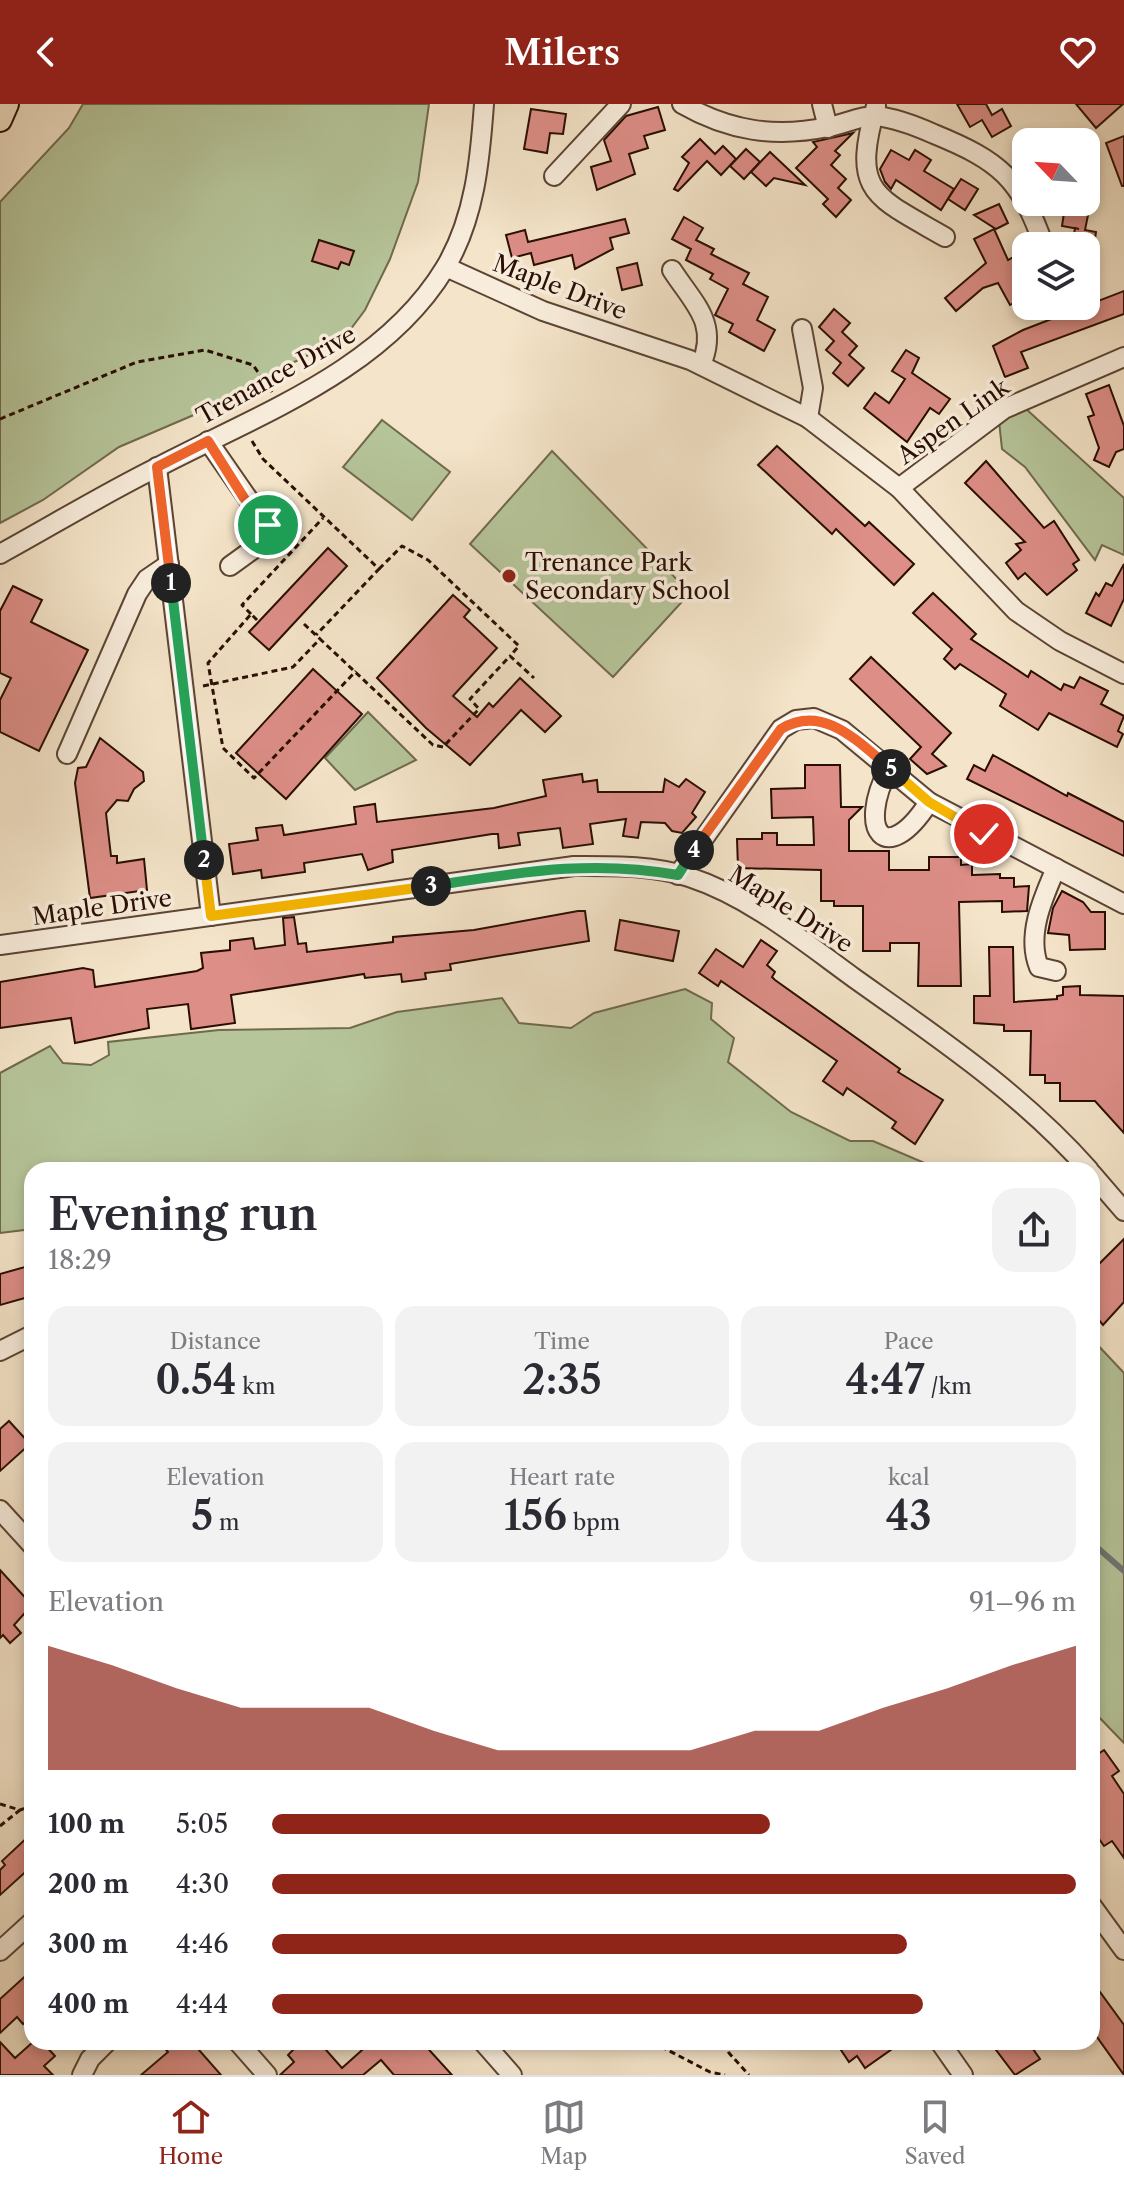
<!DOCTYPE html>
<html lang="en">
<head>
<meta charset="utf-8">
<style>
	:root { --surface:#fff; --page:#f2f2f3; --text:#2b2b33; --muted:#7c7c81; --line:#e1e1e2; --accent:#8f2418 }
	body { margin:0; font-family:"Libre Caslon Text",serif; background:var(--page); color:var(--text); height:100vh; display:flex; flex-direction:column; font-size:30px; white-space:nowrap }
	* { box-sizing:border-box; margin:0 }
	p { font-size:26px; color:var(--muted) }
	.icon { flex:none; width:44px; height:44px; fill:none; stroke:currentColor; stroke-width:2; stroke-linecap:round; stroke-linejoin:round }
	.map { position:relative; flex:1; overflow:hidden }
	.drawer { position:absolute; left:24px; top:1058px; width:1076px; height:888px; display:flex; flex-direction:column; background:var(--surface); border-radius:24px; box-shadow:0 4px 12px #0003 }
	.drawer>* { flex:none }
	.needle { width:52px; rotate:295deg }
	.buttons { position:absolute; left:1012px; top:24px; display:grid; gap:16px }
	.buttons a { display:grid; place-items:center; width:88px; height:88px; border-radius:16px; background:var(--surface); box-shadow:0 4px 12px #0003; font-size:40px }
	.pin { position:absolute; display:grid; place-items:center; width:68px; height:68px; color:#fff; margin:-34px; border:4px solid #fff; border-radius:50%; box-shadow:0 2px 8px #0007 }
	.km { position:absolute; width:40px; height:40px; margin:-20px; border-radius:50%; background:#222; color:#fff; font-size:22px; line-height:40px; text-align:center }
	.round { display:grid; place-items:center; flex:none; width:84px; height:84px; border-radius:24px; background:var(--page) }
	.head { display:flex; align-items:center; justify-content:space-between; height:136px; padding:0 24px }
	h1 { font-size:44px; font-weight:600; line-height:60px }
	.stats { display:grid; grid-template-columns:repeat(3,1fr); gap:12px; height:136px; padding:8px 24px }
	.stats div { display:grid; align-content:center; border-radius:20px; background:var(--page); text-align:center }
	.stats b { font-size:40px; font-weight:600 }
	.stats small { font-size:22px; font-weight:400 }
	.stats p { font-size:22px }
	.chart { height:224px; padding:16px 24px }
	.chart p { display:flex; justify-content:space-between }
	.chart svg { width:100%; height:144px; margin-top:8px; fill:var(--accent); opacity:.7 }
	ul { padding:0 24px; list-style:none; font-size:26px }
	li { display:grid; grid-template-columns:128px 96px 1fr; align-items:center; height:60px }
	li i { height:20px; border-radius:10px; background:var(--accent) }
	header { display:flex; justify-content:space-between; align-items:center; height:104px; padding:0 24px; background:var(--accent); color:#fff; font-size:36px; font-weight:600 }
	.tab-bar { display:flex; justify-content:space-around; align-items:center; height:112px; border-top:2px solid var(--line); background:var(--surface); font-size:22px; color:var(--muted) }
	.tab-bar a { display:grid; justify-items:center; gap:4px }
	.tab-bar .active { color:var(--accent) }
	.map>svg:first-child { display:block }
	.green { fill:#b6c59a; stroke:#706a4e; stroke-width:2 }
	.lines { fill:none; stroke-linecap:round; stroke-linejoin:round }
	.stream { stroke:#727676; stroke-width:6 }
	.building { fill:#dd8e87; stroke:#2a0e03; stroke-width:2 }
	.minor-casing { stroke:#5c4434; stroke-width:22 }
	.major-casing { stroke:#2a0e03; stroke-width:26 }
	.path { stroke:#2a0e03; stroke-width:3; stroke-dasharray:6 4; stroke-linecap:butt }
	.minor { stroke:#f8eddc; stroke-width:18 }
	.major { stroke:#f4e4c9; stroke-width:22 }
	.split-1-casing { stroke:#fff; stroke-width:16 }
	.split-2-casing { stroke:#fff; stroke-width:16 }
	.split-3-casing { stroke:#fff; stroke-width:16 }
	.split-4-casing { stroke:#fff; stroke-width:16 }
	.split-5-casing { stroke:#fff; stroke-width:16 }
	.split-6-casing { stroke:#fff; stroke-width:16 }
	.split-1 { stroke:#f0652b; stroke-width:10 }
	.split-2 { stroke:#22a559; stroke-width:10 }
	.split-3 { stroke:#f5b400; stroke-width:10 }
	.split-4 { stroke:#22a559; stroke-width:10 }
	.split-5 { stroke:#f0652b; stroke-width:10 }
	.split-6 { stroke:#f5b400; stroke-width:10 }
	.poi-dot { fill:#8f2418; stroke:#f8eddc; stroke-width:3 }
	.labels { text-anchor:middle; dominant-baseline:central; stroke-width:7; stroke-linejoin:round; paint-order:stroke }
	.street-label { font-size:24px; fill:#2a0e03; stroke:#f8eddc }
	.poi-label { font-size:24px; fill:#2a0e03; stroke:#f8eddc; text-anchor:start }
</style>
</head>
<body>
<header><svg class="icon" aria-label="back" viewBox="0 0 24 24"><path d="M15 5l-7 7 7 7"/></svg>Milers<svg class="icon" aria-label="heart" viewBox="0 0 24 24"><path d="M12 20l-8-8c-3-5 5-10 8-4 3-6 11-1 8 4z"/></svg></header>
<div class="map">
<svg width="1124" height="1971" viewBox="0 0 1124 1971">
	<rect width="100%" height="100%" fill="#f4e4c9"/>
	<filter id="stains"><feTurbulence type="fractalNoise" baseFrequency=".0025" numOctaves="4"/><feColorMatrix values="0 0 0 0 .2 0 0 0 0 .09 0 0 0 0 .02 0 0 0 .5 -.17"/></filter>
	<radialGradient id="worn" r=".72"><stop offset=".6" stop-color="#630" stop-opacity="0"/><stop offset="1" stop-color="#630" stop-opacity=".3"/></radialGradient>
	<g class="green">
		<path d="M83,0H429L418,78L390,155L365,206L344,234L255,277L210,304L119,343L43,396L0,419V98L69,24Z"/>
		<path d="M1025,304L1124,394V451L1102,441L1095,456L1025,363L1002,345L999,317Z"/>
		<path d="M382,316L450,368L412,416L343,363Z"/>
		<path d="M552,347L690,489L613,573L470,440Z"/>
		<path d="M368,608L416,656L355,686L325,654Z"/>
		<path d="M685,885L712,899L711,915L734,934L728,958L791,1008L850,1037H873L941,1066H32V1125L0,1129V969L50,942L63,959L91,961L109,951L108,938L219,926L350,924L397,908L502,894L519,919L571,924L594,909Z"/>
		<path d="M1092,1227L1097,1232L1093,1236L1124,1269V1639L1092,1606Z"/>
	</g>
	<g class="lines">
		<path class="stream" d="M1092,1439L1124,1467"/>
	</g>
	<g class="building">
		<path d="M957,0H986L992,11L1002,5L1011,22L992,33L982,16L970,23Z"/>
		<path d="M1076,0H1123L1096,24Z"/>
		<path d="M658,3L665,26L644,32L648,44L629,50L635,70L597,86L591,63L611,57L604,36L626,12Z"/>
		<path d="M531,5L566,10L563,30L550,29L547,49L524,45Z"/>
		<path d="M853,29L835,47L840,51L831,61L846,75L838,84L851,96L836,113L823,100L828,95L796,64L817,43L813,38Z"/>
		<path d="M1124,32V82H1122L1106,39Z"/>
		<path d="M700,35L715,50L723,42L736,55L721,71L707,57L678,87L674,85L689,59L682,53Z"/>
		<path d="M746,45L760,58L744,75L730,62Z"/>
		<path d="M891,46L909,56L915,46L931,56L924,67L954,85L941,106L896,76L891,85L885,78L880,65Z"/>
		<path d="M770,48L805,81L774,74L766,82L751,68Z"/>
		<path d="M961,75L978,85L965,106L948,95Z"/>
		<path d="M999,100L1008,119L996,125L974,111Z"/>
		<path d="M1065,102L1089,106L1085,126L1096,128L1094,142H1072L1075,124L1079,125L1062,122Z"/>
		<path d="M684,113L703,124L696,136L714,145L711,150L749,169L743,180L768,193L757,216L775,226L764,247L729,228L733,220L715,211L728,185L710,175L713,170L686,156L691,145L672,135Z"/>
		<path d="M625,115L629,129L610,134L613,145L575,165L572,151L534,161L531,149L512,154L506,131L525,126L528,138Z"/>
		<path d="M994,125L1008,156L1026,146V170L1020,174L1026,192L1010,201L998,179L983,184L956,207L945,194L986,159L974,135Z"/>
		<path d="M319,136L354,147L349,161L341,158L338,165L312,157Z"/>
		<path d="M637,159L642,181L622,186L617,164Z"/>
		<path d="M1124,187V210L1021,248L1028,264L1005,273L993,242L1023,226Z"/>
		<path d="M834,205L850,219L842,228L857,242L849,251L864,264L848,282L833,269L841,259L826,246L834,237L819,223Z"/>
		<path d="M906,246L919,254L912,269L950,295L939,310L930,304L907,338L864,304L875,289L889,299L905,275L892,267Z"/>
		<path d="M1109,281L1124,322V345L1116,348L1109,363L1094,356L1099,344L1088,313L1094,311L1086,290Z"/>
		<path d="M777,342L865,422L869,418L914,460L894,481L836,425L832,430L758,361Z"/>
		<path d="M986,357L1044,424L1054,417L1079,456L1073,460L1077,466L1047,491L1025,469L1018,475L1006,459L1021,446L1016,440L1025,438L965,379Z"/>
		<path d="M328,444L347,462L269,546L249,528Z"/>
		<path d="M1124,460V495L1111,522L1086,509L1096,489L1099,492L1106,479L1112,482Z"/>
		<path d="M13,482L42,496L31,518L88,546L39,647L0,628V596L11,574L0,569V507Z"/>
		<path d="M933,489L976,530L971,535L1028,573L1031,567L1061,586L1064,580L1074,584L1080,573L1108,587L1101,600L1124,612L1118,627L1123,630L1117,643L1049,609L1038,626L1000,602L1006,590L960,560L955,565L944,555L952,545L913,509Z"/>
		<path d="M453,491L470,506L464,513L497,544L453,592L477,613L489,599L493,603L520,574L561,612L545,628L521,606L470,661L426,624L377,574Z"/>
		<path d="M871,553L951,629L932,650L946,662L927,670L910,655L921,643L850,575Z"/>
		<path d="M313,565L362,610L286,695L236,649Z"/>
		<path d="M100,634L143,668L144,677L134,685L128,697L117,696L106,709L111,752H117V759L144,755L147,786L90,794L75,679L78,664L86,663Z"/>
		<path d="M993,651L1067,692L1068,689L1124,718V752L967,675L974,661L985,667Z"/>
		<path d="M805,661H840L841,703H862L849,716V747H889V766H929V753H961V761L972,760V771L1000,770V774H1014V783L1029,782L1027,807L1002,808V797L959,798L961,882H918L919,839H890V847H863V802H834V797H821V766L738,764L737,735H762V729H777V741H814L813,713L772,714L771,685L805,684Z"/>
		<path d="M582,670L583,678L597,676L598,688H663L665,675L679,683L686,675L705,688L692,709L696,713L682,729L672,727L665,719L641,718L638,734L623,732L626,715L590,720L593,740L563,744L560,724L518,729L520,741L499,744L498,730H492L392,746L393,758L368,766L362,750L304,759L305,768L262,774L261,766L233,770L229,740L258,736L256,724L282,721L284,731L356,720L354,703L375,700L377,718L494,704L546,692L543,676Z"/>
		<path d="M1062,787L1083,798L1091,808H1105V845L1070,846L1069,831L1048,829L1053,804Z"/>
		<path d="M578,807H585L589,837L450,860L451,866L425,869L426,875L402,878L401,870L365,874L364,870L231,891L235,919L191,925L188,900L147,905L149,924L75,939L71,914L0,924V878L83,864L93,866L95,883L197,867L203,864L201,849L230,846V837L253,834L255,845L285,841L283,814L294,813L298,840L306,839L307,848L393,838V833L474,826Z"/>
		<path d="M620,816L679,827L673,857L615,846Z"/>
		<path d="M761,836L777,847L767,861L775,868L772,873L775,876L900,965L898,968L943,996L915,1040L892,1024L896,1018L847,984L843,991L823,977L837,957L721,877L718,882L699,869L716,845L743,863Z"/>
		<path d="M989,843H1013L1014,898L1057,895V892L1063,891V883L1080,882V891L1124,892V1029L1095,997H1060V979H1045V971H1030L1031,927H1004V921L974,919V892H990Z"/>
		<path d="M1124,1135V1198L1103,1221L1092,1208V1150L1100,1159Z"/>
		<path d="M32,1161V1192L0,1201V1170Z"/>
		<path d="M9,1317L30,1340L0,1367V1325Z"/>
		<path d="M0,1466L32,1501L14,1521L21,1529L10,1539L3,1531L0,1534Z"/>
		<path d="M1104,1646L1119,1667L1112,1672L1124,1690V1754L1112,1737L1104,1742L1092,1725V1654Z"/>
		<path d="M32,1729V1762L0,1791V1766L5,1761L2,1757Z"/>
		<path d="M32,1866V1912L23,1920L17,1913L0,1929V1895Z"/>
		<path d="M1092,1877L1124,1921V1971L1092,1926Z"/>
		<path d="M0,1938L15,1954L33,1938H42L55,1952L44,1962L53,1971H0Z"/>
		<path d="M159,1938H192L221,1971H141L168,1948Z"/>
		<path d="M286,1938H319L342,1964L371,1938H422L452,1971H394L381,1956L363,1971H280L294,1958L288,1951L293,1946Z"/>
		<path d="M848,1938H902L865,1964L857,1952L849,1958L841,1946Z"/>
		<path d="M990,1938H1028L1040,1955L1015,1971Z"/>
	</g>
	<g class="lines">
		<defs>
			<g id="minor">
				<path d="M682,0C729,27 775,34 828,23C843,21 861,11 876,12C895,14 916,22 934,30C1000,57 1020,74 1044,142"/>
				<path d="M822,0L828,24"/>
				<path d="M876,2C851,89 874,92 945,133"/>
				<path d="M554,72L621,0"/>
				<path d="M446,163L543,207L690,256L808,314L899,384L1016,507L1060,537L1124,570"/>
				<path d="M672,166C694,200 719,219 701,261"/>
				<path d="M802,225L813,284L808,314"/>
				<path d="M208,337L269,425L259,441L230,462"/>
				<path d="M157,363L211,812"/>
				<path d="M899,384L1004,305L1124,253"/>
				<path d="M0,450C53,421 105,389 160,362C260,310 384,265 445,164C475,114 480,56 484,0"/>
				<path d="M67,650L137,490L147,475L169,460"/>
				<path d="M889,664C856,727 886,765 929,698"/>
				<path d="M1056,764C1043,794 1026,831 1039,863L1056,867"/>
				<path d="M678,771L781,625L796,616L814,614L842,626L929,698L1124,800"/>
				<path d="M0,841L574,762C612,762 652,761 689,773C750,793 803,837 854,874C937,933 1021,989 1089,1066"/>
				<path d="M1092,1070L1124,1107"/>
				<path d="M0,1247L32,1231"/>
				<path d="M0,1406L32,1441"/>
				<path d="M1092,1802L1124,1846"/>
				<path d="M0,1847L32,1818"/>
				<path d="M238,1938L267,1971"/>
				<path d="M483,1938L512,1971"/>
				<path d="M940,1938L963,1971"/>
				<path d="M82,1971L90,1955L107,1938"/>
			</g>
			<path id="major" d="M0,16L7,0"/>
		</defs>
		<use href="#minor" class="minor-casing"/>
		<use href="#major" class="major-casing"/>
		<g class="path">
			<path d="M0,315L137,258L205,246L253,261L272,288"/>
			<path d="M252,337L263,355L379,465L316,531"/>
			<path d="M379,465L402,442L428,456L519,542L510,552"/>
			<path d="M251,510L242,501L323,414"/>
			<path d="M257,516L251,510L208,559L223,644L254,674L356,567"/>
			<path d="M304,520L320,535"/>
			<path d="M203,582L293,563L320,535L433,641L443,643L479,605L470,595L510,552L534,574"/>
			<path d="M0,1700L20,1706L32,1702"/>
			<path d="M0,1722L20,1706"/>
			<path d="M652,1938L710,1968L725,1971"/>
			<path d="M726,1938L729,1949L749,1971"/>
		</g>
		<use href="#minor" class="minor"/>
		<use href="#major" class="major"/>
	</g>
	<g class="lines">
		<defs>
			<path id="split-1" d="M171,479L157,363L208,337L244,394L268,421"/>
			<path id="split-2" d="M171,479L204,756"/>
			<path id="split-3" d="M204,756L211,812L431,782"/>
			<path id="split-4" d="M431,782C518,769 589,755 678,771L694,746"/>
			<path id="split-5" d="M694,746L781,625C824,599 859,639 891,665"/>
			<path id="split-6" d="M891,665L929,698L984,730"/>
		</defs>
		<use href="#split-1" class="split-1-casing"/>
		<use href="#split-2" class="split-2-casing"/>
		<use href="#split-3" class="split-3-casing"/>
		<use href="#split-4" class="split-4-casing"/>
		<use href="#split-5" class="split-5-casing"/>
		<use href="#split-6" class="split-6-casing"/>
		<use href="#split-1" class="split-1"/>
		<use href="#split-2" class="split-2"/>
		<use href="#split-3" class="split-3"/>
		<use href="#split-4" class="split-4"/>
		<use href="#split-5" class="split-5"/>
		<use href="#split-6" class="split-6"/>
	</g>
	<circle class="poi-dot" cx="509" cy="472" r="8"/>
	<g class="labels">
		<g class="street-label">
			<text transform="translate(560 183) rotate(21)">Maple Drive</text>
			<text transform="translate(276 271) rotate(-29)">Trenance Drive</text>
			<text transform="translate(953 317) rotate(-35)">Aspen Link</text>
			<text transform="translate(102 803) rotate(-8)">Maple Drive</text>
			<text transform="translate(791 805) rotate(32)">Maple Drive</text>
		</g>
		<g class="poi-label">
			<text x="525" y="458">Trenance Park<tspan x="525" dy="28">Secondary School</tspan></text>
		</g>
	</g>
	<rect width="100%" height="100%" filter="url(#stains)"/>
	<rect width="100%" height="100%" fill="url(#worn)"/>
</svg>
<div class="buttons">
<a><svg class="needle" viewBox="-14 -14 28 28"><path d="M0-13l5 13h-10z" fill="#e53935"/><path d="M0 13l5-13h-10z" fill="#7c7c81"/></svg></a>
<a><svg class="icon" aria-label="layers" viewBox="0 0 24 24"><path d="M12 4l9 5-9 5-9-5zM3 14l9 5 9-5"/></svg></a>
</div>
<div class="pin" style="left:268px;top:421px;background:#1e9e55"><svg class="icon" aria-label="arrive" viewBox="0 0 24 24"><path d="M6 21V4h12l-3 4 3 4H6"/></svg></div>
<div class="pin" style="left:984px;top:730px;background:#d93025"><svg class="icon" aria-label="check" viewBox="0 0 24 24"><path d="M5 12l5 5 9-10"/></svg></div>
<b class="km" style="left:171px;top:479px">1</b>
<b class="km" style="left:204px;top:756px">2</b>
<b class="km" style="left:431px;top:782px">3</b>
<b class="km" style="left:694px;top:746px">4</b>
<b class="km" style="left:891px;top:665px">5</b>
<section class="drawer">
<div class="head"><div><h1>Evening run</h1><p>18:29</p></div><a class="round"><svg class="icon" aria-label="share" viewBox="0 0 24 24"><path d="M12 15V3M7 8l5-5 5 5M5 13v7h14v-7"/></svg></a></div>
<div class="stats">
<div><p>Distance</p><b>0.54<small> km</small></b></div>
<div><p>Time</p><b>2:35</b></div>
<div><p>Pace</p><b>4:47<small> /km</small></b></div>
</div>
<div class="stats">
<div><p>Elevation</p><b>5<small> m</small></b></div>
<div><p>Heart rate</p><b>156<small> bpm</small></b></div>
<div><p>kcal</p><b>43</b></div>
</div>
<div class="chart"><p><span>Elevation</span>91–96 m</p>
<svg viewBox="0 0 160 44" preserveAspectRatio="none"><path d="M0 44V6L10 12L20 19L30 25L40 25L50 25L60 32L70 38L80 38L90 38L100 38L110 32L120 32L130 25L140 19L150 12L160 6V44z"/></svg>
</div>
<ul>
<li><b>100 m</b>5:05<i style="width:62%"></i></li>
<li><b>200 m</b>4:30<i style="width:100%"></i></li>
<li><b>300 m</b>4:46<i style="width:79%"></i></li>
<li><b>400 m</b>4:44<i style="width:81%"></i></li>
</ul>
</section>
</div>
<nav class="tab-bar">
<a class="active"><svg class="icon" aria-label="home" viewBox="0 0 24 24"><path d="M3 11l9-7 9 7M6 9v11h12V9"/></svg>Home</a>
<a><svg class="icon" aria-label="map" viewBox="0 0 24 24"><path d="M3 6l6-2 6 2 6-2v14l-6 2-6-2-6 2zM9 4v14M15 6v14"/></svg>Map</a>
<a><svg class="icon" aria-label="saved" viewBox="0 0 24 24"><path d="M7 4h10v16l-5-4-5 4z"/></svg>Saved</a>
</nav>
</body>
</html>
